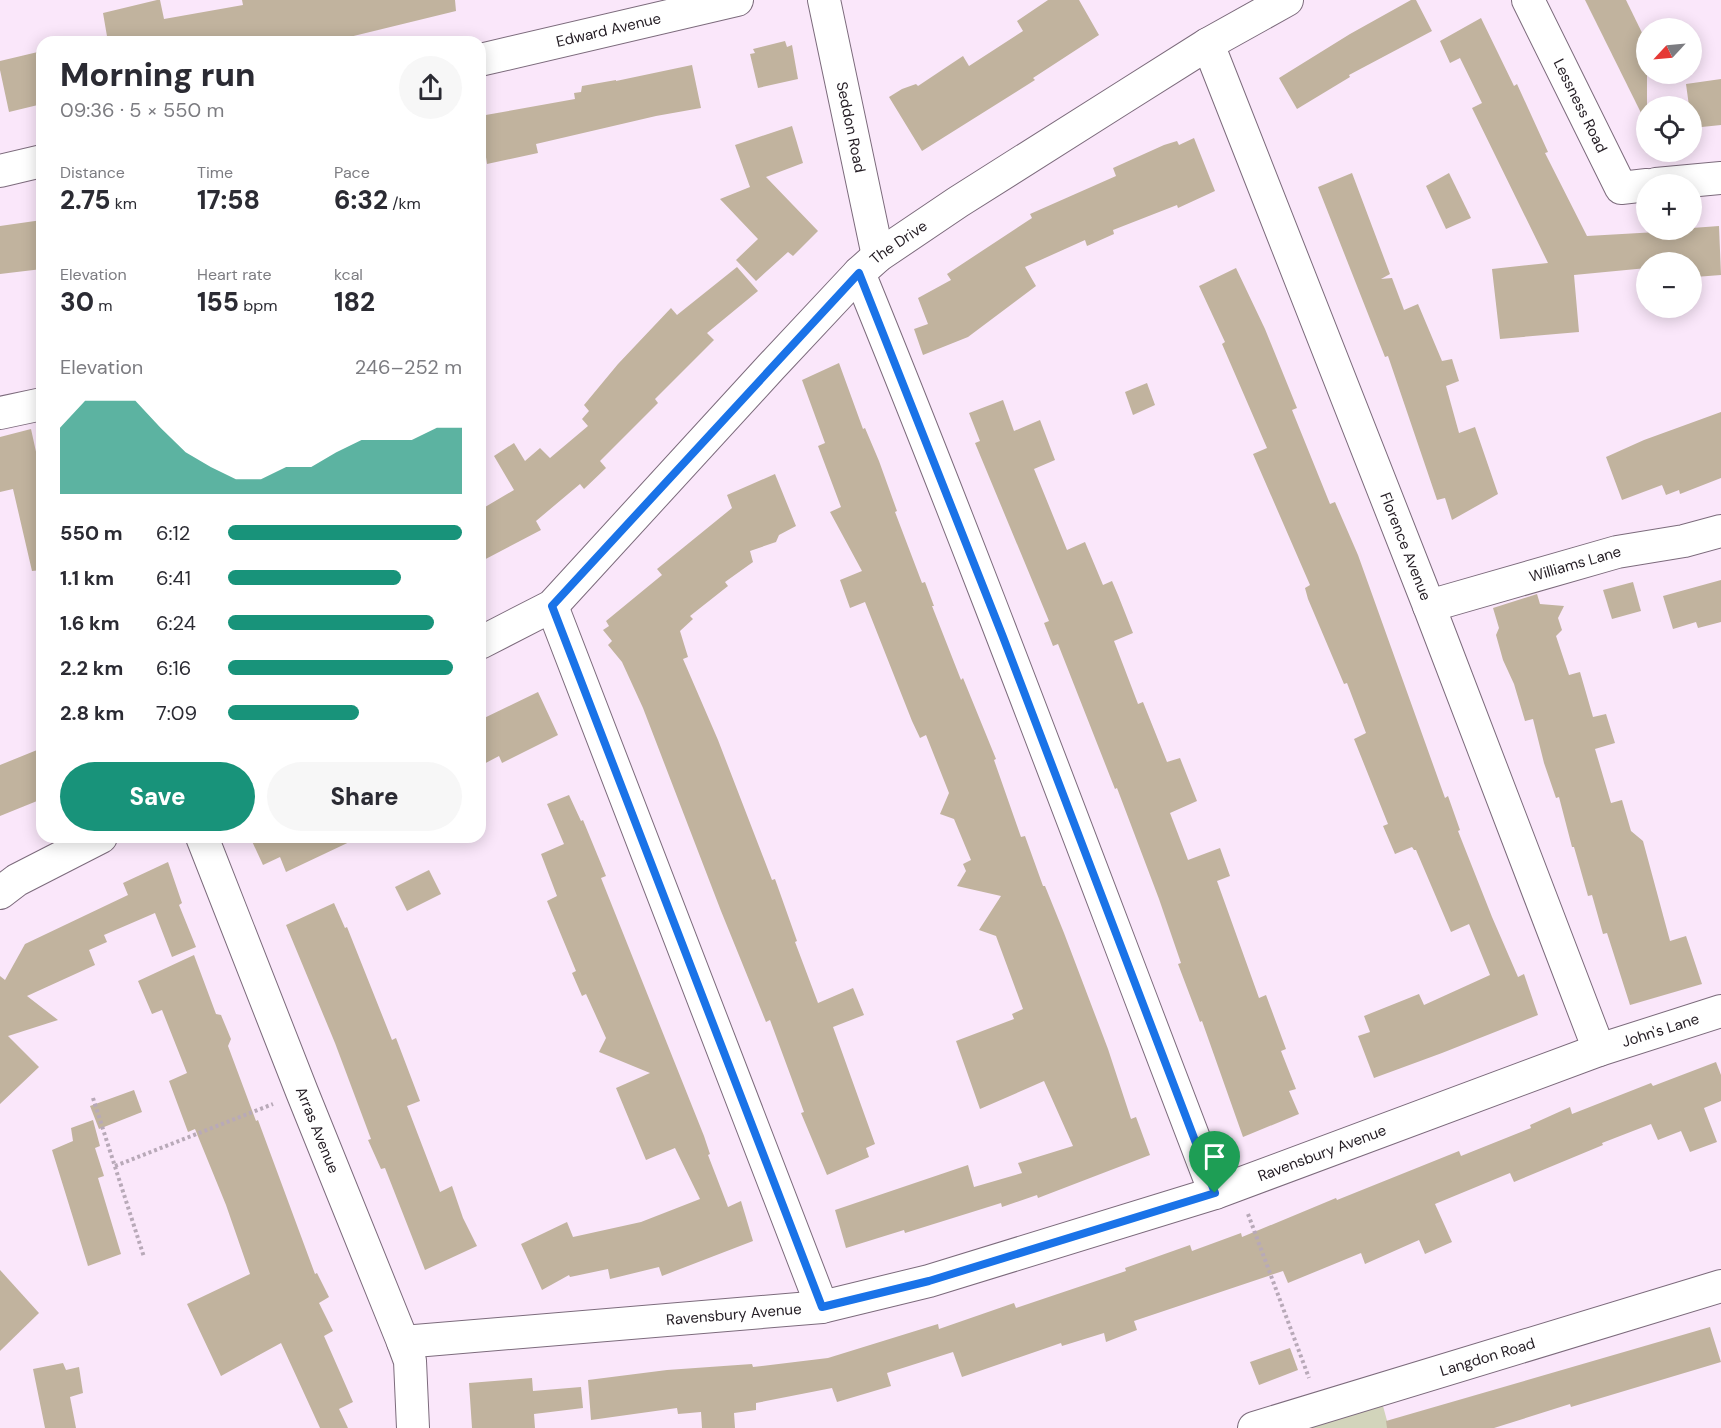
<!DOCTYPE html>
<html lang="en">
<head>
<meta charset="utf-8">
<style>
	:root { --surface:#fff; --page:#f7f7f7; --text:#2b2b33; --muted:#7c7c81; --accent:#18937a }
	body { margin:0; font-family:"DM Sans",sans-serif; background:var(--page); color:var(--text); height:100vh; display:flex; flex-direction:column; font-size:22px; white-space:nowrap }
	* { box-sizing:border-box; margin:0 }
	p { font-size:20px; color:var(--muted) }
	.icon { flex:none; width:33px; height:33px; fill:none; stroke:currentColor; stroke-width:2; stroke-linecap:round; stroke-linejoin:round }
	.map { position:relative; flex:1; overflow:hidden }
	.sheet { position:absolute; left:36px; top:36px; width:450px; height:807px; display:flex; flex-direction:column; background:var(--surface); border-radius:18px; box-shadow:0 3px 15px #0003 }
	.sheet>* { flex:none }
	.needle { width:39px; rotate:244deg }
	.fabs { position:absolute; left:1636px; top:18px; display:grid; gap:12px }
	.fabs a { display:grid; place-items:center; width:66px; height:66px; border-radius:50%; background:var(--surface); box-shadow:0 3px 15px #0003; font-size:30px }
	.pin { position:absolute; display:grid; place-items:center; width:51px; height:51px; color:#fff; margin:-62px -26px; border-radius:50% 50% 50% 0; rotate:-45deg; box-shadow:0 0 6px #0007 }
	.pin .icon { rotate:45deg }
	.round { display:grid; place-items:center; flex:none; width:63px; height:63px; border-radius:32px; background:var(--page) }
	.summary { display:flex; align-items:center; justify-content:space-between; height:102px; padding:0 24px }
	h1 { font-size:33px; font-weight:800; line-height:45px }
	.metrics { display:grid; grid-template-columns:repeat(3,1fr); gap:9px; height:102px; padding:6px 24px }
	.metrics div { display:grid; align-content:center }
	.metrics b { font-size:26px; font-weight:800 }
	.metrics small { font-size:16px; font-weight:400 }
	.metrics p { font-size:16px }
	.chart { height:168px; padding:12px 24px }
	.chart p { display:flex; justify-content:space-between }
	.chart svg { width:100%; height:108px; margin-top:6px; fill:var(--accent); opacity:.7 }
	.button { display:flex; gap:12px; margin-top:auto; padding:12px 24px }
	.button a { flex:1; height:69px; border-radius:36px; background:var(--accent); color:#fff; font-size:24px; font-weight:800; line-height:69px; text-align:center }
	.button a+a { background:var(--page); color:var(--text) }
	ul { padding:0 24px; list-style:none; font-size:20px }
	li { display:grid; grid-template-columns:96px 72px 1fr; align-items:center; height:45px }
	li i { height:15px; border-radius:8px; background:var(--accent) }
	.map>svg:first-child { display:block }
	.green { fill:#d2d4bb }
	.building { fill:#c1b39e }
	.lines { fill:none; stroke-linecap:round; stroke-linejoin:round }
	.minor-casing { stroke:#7c6b7c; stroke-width:34 }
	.path { stroke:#b8a9b8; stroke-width:4; stroke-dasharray:3 3; stroke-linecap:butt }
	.minor { stroke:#fff; stroke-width:32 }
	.route-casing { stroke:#fff; stroke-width:12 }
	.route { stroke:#1a73e8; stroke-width:8 }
	.labels { text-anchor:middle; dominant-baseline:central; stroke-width:4.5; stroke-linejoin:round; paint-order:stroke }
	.street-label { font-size:15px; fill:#231c23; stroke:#fae7fa }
</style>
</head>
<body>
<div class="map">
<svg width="1721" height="1428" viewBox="0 0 1721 1428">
	<rect width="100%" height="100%" fill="#fae7fa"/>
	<path class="green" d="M1380,1395L1389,1428H1311L1308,1416Z"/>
	<g class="building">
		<path d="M157,0H160L164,19L243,5L242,0H455L456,11L329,42H108L103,13Z"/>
		<path d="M1048,0H1079L1099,35L1033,78L1035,80L922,151L889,97L902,89L916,84L918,86L963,56L969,66L1023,31L1017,21Z"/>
		<path d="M1411,0H1416L1432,31L1349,75L1350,77L1297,109L1279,78L1350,34Z"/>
		<path d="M1585,0H1626L1647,43V125Z"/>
		<path d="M1481,18L1514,86L1517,84L1548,152L1545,153L1587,236L1692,230V228L1719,226L1721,275L1695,277L1692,262H1647V268L1574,275L1579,332L1500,339L1492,269L1548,263L1472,108L1482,103L1460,58L1450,63L1440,41Z"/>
		<path d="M785,41L787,47L792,45L798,79L758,88L750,54L755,53L753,49Z"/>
		<path d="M42,51V104L9,112L0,70V61Z"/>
		<path d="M692,65L701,108L656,116L536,144L538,153L487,164L480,116L575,99L574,93L581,92L582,86L616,80V81Z"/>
		<path d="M1721,79V125L1692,128V106H1689L1686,84Z"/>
		<path d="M792,126L803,163L766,177L818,231L793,256L788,252L756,281L736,260L758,239L720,199L750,187L735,145Z"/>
		<path d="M1194,138L1215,191L1178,208L1177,205L1113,230L1114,234L1087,246L1085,240L1025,267L1036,286L968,337L923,355L914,329L928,324L918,298L951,280L947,274L1032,218L1030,214L1116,176L1113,168L1164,145L1177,141L1179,145Z"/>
		<path d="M1352,173L1390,274L1381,279L1392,278L1404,310L1418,304L1442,361L1452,359L1459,381L1446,386L1459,433L1475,427L1498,494L1452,520L1445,498L1437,500L1388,356L1385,357L1318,187Z"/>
		<path d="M1449,173L1471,218L1446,229L1426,186Z"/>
		<path d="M42,220V269L0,274V226Z"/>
		<path d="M737,267L758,291L707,333L714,340L655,399L658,403L600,461L606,468L584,489L580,484L536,521L541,530L480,562V510L514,490L494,456L514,443L525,461L540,448L550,458L588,426L582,419L589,411L584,405L618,364L671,308L677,315Z"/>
		<path d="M1236,268L1265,329L1297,408L1292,410L1330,504L1335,502L1358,555L1445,798L1448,796L1460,830L1458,831L1492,917L1518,977L1524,974L1538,1015L1442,1053L1374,1078L1358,1036L1370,1032L1364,1016L1419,994L1424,1005L1490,975L1469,924L1451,932L1416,850H1414L1412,847L1395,854L1383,826L1388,824L1354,739L1366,733L1347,683L1344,684L1308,599L1305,588L1310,585L1253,454L1267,448L1222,344L1225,342L1199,286Z"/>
		<path d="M839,363L863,429L865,428L879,461L897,511L895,512L922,583L925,582L934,606H932L961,680L963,678L996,759L994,760L1021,837L1025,836L1043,886H1045L1064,933L1108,1049L1131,1119L1136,1117L1150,1155L1038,1198L1037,1195L1002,1207L1001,1203L905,1233L904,1230L846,1248L835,1210L968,1165L974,1187L1022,1173L1018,1163L1073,1146L1044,1081L980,1109L956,1041L1014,1019L1012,1014L1023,1009L996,936L979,930L1001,896L957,886L966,871L963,864L971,860L954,819L940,814L949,793L926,735L920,738L912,721L865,602L850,608L840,580L862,571L830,512L841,507L818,446L825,443L802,380Z"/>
		<path d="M1147,383L1155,405L1133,415L1125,392Z"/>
		<path d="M1003,400L1014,431L1040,420L1055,460L1034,469L1067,550L1085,542L1103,585L1112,581L1118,595L1133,633L1114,641L1138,704L1143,702L1167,762L1180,758L1197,801L1170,813L1188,860L1220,848L1230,876L1217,881L1259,998L1266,995L1286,1049L1281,1051L1296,1089L1289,1091L1299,1114L1243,1137L1202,1021L1200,1022L1178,964L1181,963L1159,899L1117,788L1115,789L1058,644L1053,646L1044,623L1049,621L975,443L980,441L969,413Z"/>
		<path d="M1721,412V478L1680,494L1679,490L1666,495L1662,485L1622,500L1606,457L1644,440Z"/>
		<path d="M31,429L42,479V570L32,571L13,489L0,492V437Z"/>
		<path d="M775,474L796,526L779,535L776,542L750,551L753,562L725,582L728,586L690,616L693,619L680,631L688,657L683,659L718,740L772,880L775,879L797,941L795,942L818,1003L853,988L864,1015L833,1027L875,1144L866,1148L869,1157L827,1175L801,1113L804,1112L770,1020L766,1022L721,911L643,708L622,662L608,645L612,641L603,630L609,626L606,621L662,575L657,569L732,508L727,495Z"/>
		<path d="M1721,580V622L1698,628L1696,622L1673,629L1663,596Z"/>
		<path d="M1633,582L1641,611L1612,619L1603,590Z"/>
		<path d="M1537,594L1540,604L1564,606L1558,618L1562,630L1556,636L1569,675L1580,672L1593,717L1606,714L1615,743L1595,749L1611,803L1622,800L1631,831L1643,841L1670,941L1686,936L1702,984L1630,1005L1607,933L1603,934L1592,895L1588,896L1574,847H1572L1559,797L1556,798L1544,763L1533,719L1525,721L1514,684L1503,660L1496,635L1499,628L1493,608Z"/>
		<path d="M538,692L558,735L502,763L499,756L480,766V720Z"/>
		<path d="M42,748V799L0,816V765Z"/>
		<path d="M569,795L581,821L583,820L606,876L601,878L704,1136L710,1154L708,1155L728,1207L741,1201L753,1241L662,1276L659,1267L610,1279L608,1269L570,1277L569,1275L542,1290L521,1244L567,1222L573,1237L641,1222L700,1199L675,1148L646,1160L616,1088L650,1073L599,1052L606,1038L586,994L582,996L572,973L576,971L547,901L557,896L541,854L564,844L547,804Z"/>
		<path d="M250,837H360L286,872L280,857L263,865Z"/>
		<path d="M168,862L182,903L179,905L196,947L172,957L155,913L104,935L107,942L89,950L95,965L27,996L58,1020L8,1036L39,1067L0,1104V976L5,980L25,944L128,895L123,883Z"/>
		<path d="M429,870L441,894L407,911L395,887Z"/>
		<path d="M334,903L345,928L347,927L392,1040L396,1038L420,1101L407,1106L440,1192L452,1186L463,1218L477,1246L425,1270L385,1168L381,1169L368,1140L371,1139L335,1043L286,925Z"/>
		<path d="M194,955L216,1014L221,1015L231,1039L228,1046L256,1121L258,1120L315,1274L317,1273L329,1297L319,1303L333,1331L324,1336L353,1402L339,1409L348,1428H320L281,1343L221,1376L187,1304L250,1274L226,1205L195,1129L188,1132L169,1081L187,1073L162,1010L152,1014L138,981Z"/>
		<path d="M1716,1062L1721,1075V1101L1704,1108L1717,1142L1690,1152L1681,1131L1658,1140L1651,1124L1602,1143L1603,1145L1514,1182L1510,1173L1435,1204L1452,1242L1425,1254L1419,1240L1365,1264L1361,1253L1288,1283L1283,1271L1134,1321L1137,1330L1106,1342L1104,1333L1062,1346L1061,1343L962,1377L953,1352L887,1373L891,1386L837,1402L832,1388L756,1403V1410L734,1413L735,1428H702L701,1412L678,1414L677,1408L591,1420L588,1380L667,1370L752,1364L753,1367L828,1358L938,1324L939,1329L1014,1303L1016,1308L1126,1271L1125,1268L1190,1245L1192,1251L1241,1233L1242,1237L1336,1198L1337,1200L1459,1151L1461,1156L1531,1128L1530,1125L1570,1107L1572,1114L1651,1083L1653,1086Z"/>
		<path d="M134,1090L142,1112L99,1129L90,1106Z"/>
		<path d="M93,1120L100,1146L95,1148L104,1176L98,1178L121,1254L88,1266L52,1150L73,1141L71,1128Z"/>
		<path d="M0,1270L39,1313L0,1351Z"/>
		<path d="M1710,1327L1721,1362L1571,1407L1570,1404L1494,1428H1387L1386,1421Z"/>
		<path d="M1290,1348L1298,1370L1259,1385L1250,1362Z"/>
		<path d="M63,1363L66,1370L79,1367L83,1393L70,1397L76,1428H45L33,1369Z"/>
		<path d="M532,1378L533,1391L581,1387L583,1408L534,1414L535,1428H472L469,1383Z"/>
	</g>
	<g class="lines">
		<defs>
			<g id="minor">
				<path id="s1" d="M824,0L878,256"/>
				<path id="s2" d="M1528,0L1621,188L1647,185"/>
				<path id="s3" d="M1208,44L1429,606L1599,1050"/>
				<path id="s4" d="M480,60L737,0"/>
				<path d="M0,171L42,161"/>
				<path d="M1656,184L1721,178"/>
				<path d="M859,273C983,577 1097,886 1215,1193"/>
				<path d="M0,413L42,404"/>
				<path d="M552,606L822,1307"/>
				<path id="s5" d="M1429,606L1617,552L1684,541L1721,531"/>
				<path id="s6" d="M480,643L552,606L770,368L859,273L878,256L958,202L1124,97L1208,44L1287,0"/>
				<path id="s7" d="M202,837L302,1092L403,1342L410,1361L413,1428"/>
				<path d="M0,893L17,880L101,837"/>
				<path id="s8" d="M403,1342L822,1307L929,1281L1215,1193L1599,1050L1721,1011"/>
				<path id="s9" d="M1254,1428L1721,1286"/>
			</g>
		</defs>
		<use href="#minor" class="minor-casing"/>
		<g class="path">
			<path d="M93,1098L144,1257"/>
			<path d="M115,1166L273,1104"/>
			<path d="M1248,1214L1309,1378"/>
		</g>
		<use href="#minor" class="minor"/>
	</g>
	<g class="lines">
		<defs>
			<path id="route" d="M859,273L1003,637L1215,1193L929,1281L822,1307L552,606Z"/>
		</defs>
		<use href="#route" class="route-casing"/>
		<use href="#route" class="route"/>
	</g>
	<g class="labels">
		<g class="street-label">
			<text stroke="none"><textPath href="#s4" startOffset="132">Edward Avenue</textPath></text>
			<text stroke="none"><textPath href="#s2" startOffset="118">Lessness Road</textPath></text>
			<text stroke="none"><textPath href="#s1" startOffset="130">Seddon Road</textPath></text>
			<text stroke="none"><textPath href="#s6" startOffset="584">The Drive</textPath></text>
			<text stroke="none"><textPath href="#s3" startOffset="540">Florence Avenue</textPath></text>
			<text stroke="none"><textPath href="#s5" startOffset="152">Williams Lane</textPath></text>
			<text stroke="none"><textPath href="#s8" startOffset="1304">John's Lane</textPath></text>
			<text stroke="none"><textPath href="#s7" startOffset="315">Arras Avenue</textPath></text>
			<text stroke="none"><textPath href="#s8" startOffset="944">Ravensbury Avenue</textPath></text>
			<text stroke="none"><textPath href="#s8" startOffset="332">Ravensbury Avenue</textPath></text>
			<text stroke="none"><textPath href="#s9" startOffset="244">Langdon Road</textPath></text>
		</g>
	</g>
</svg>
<div class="fabs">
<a><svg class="needle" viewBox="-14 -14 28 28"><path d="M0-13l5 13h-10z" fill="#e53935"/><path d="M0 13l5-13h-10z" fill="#7c7c81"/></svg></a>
<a><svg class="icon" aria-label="locate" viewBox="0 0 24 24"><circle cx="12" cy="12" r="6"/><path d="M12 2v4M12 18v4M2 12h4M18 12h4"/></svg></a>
<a>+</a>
<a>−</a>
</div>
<div class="pin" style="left:1215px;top:1193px;background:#1e9e55"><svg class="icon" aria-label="arrive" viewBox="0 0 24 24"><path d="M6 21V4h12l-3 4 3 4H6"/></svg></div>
<section class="sheet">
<div class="summary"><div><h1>Morning run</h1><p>09:36 · 5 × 550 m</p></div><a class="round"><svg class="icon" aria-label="share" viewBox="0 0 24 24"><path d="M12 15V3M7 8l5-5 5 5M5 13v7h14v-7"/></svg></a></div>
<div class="metrics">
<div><p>Distance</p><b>2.75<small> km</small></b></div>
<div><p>Time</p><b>17:58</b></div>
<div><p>Pace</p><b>6:32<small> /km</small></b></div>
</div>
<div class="metrics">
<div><p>Elevation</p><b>30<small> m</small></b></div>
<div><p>Heart rate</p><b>155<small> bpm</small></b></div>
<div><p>kcal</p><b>182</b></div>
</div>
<div class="chart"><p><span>Elevation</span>246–252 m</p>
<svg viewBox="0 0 160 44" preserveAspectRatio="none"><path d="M0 44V17L10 6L20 6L30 6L40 17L50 27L60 33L70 38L80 38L90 33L100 33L110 27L120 22L130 22L140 22L150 17L160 17V44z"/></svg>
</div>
<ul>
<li><b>550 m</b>6:12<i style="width:100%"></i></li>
<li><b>1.1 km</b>6:41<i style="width:74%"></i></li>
<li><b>1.6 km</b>6:24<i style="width:88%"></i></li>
<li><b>2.2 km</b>6:16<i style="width:96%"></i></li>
<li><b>2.8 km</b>7:09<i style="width:56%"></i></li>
</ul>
<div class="button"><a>Save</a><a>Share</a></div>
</section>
</div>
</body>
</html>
